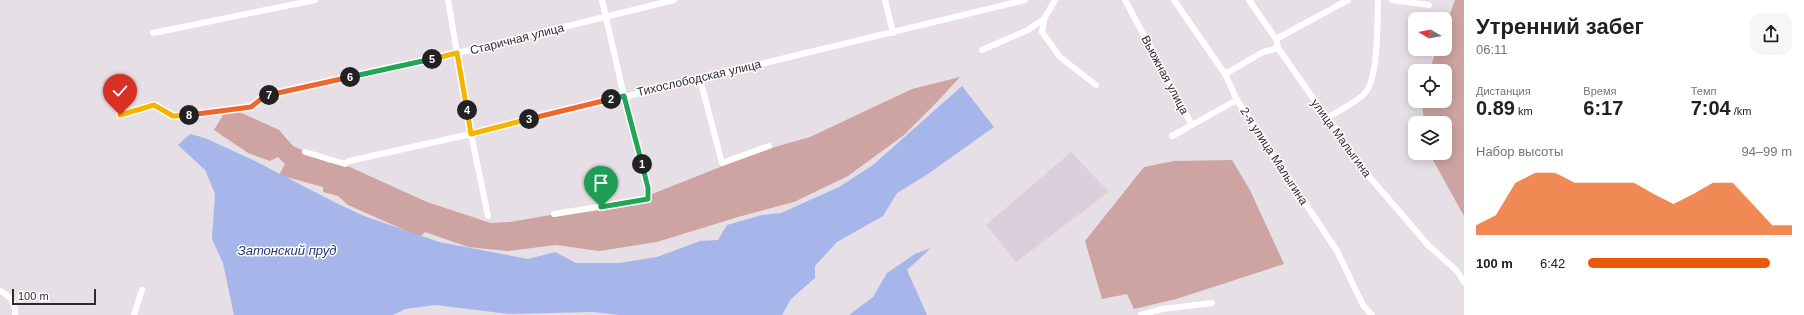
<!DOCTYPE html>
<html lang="ru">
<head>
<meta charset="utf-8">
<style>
	:root { --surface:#fff; --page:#f6f6f6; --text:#202124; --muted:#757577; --accent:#ea580c }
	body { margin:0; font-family:Helvetica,sans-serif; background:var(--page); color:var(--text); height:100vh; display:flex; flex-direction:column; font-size:15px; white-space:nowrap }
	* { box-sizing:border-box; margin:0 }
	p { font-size:13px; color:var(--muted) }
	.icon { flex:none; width:22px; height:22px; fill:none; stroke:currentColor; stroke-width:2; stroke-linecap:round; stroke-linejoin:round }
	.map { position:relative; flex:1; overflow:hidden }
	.panel { display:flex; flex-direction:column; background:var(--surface); width:340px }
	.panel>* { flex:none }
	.needle { width:26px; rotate:280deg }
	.controls { position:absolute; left:1408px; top:12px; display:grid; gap:8px }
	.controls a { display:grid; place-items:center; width:44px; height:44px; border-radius:8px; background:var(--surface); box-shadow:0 2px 10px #0003; font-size:20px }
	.scale { position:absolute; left:12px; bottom:10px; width:84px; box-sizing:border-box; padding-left:4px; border:2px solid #2f2c2f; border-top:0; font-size:11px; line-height:14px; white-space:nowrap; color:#2f2c2f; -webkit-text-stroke:3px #fff; paint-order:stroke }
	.pin { position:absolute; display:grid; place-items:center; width:34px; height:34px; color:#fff; margin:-41px -17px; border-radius:50% 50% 50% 0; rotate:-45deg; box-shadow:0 0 4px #0007 }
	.pin .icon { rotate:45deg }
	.km { position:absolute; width:20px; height:20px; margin:-10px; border-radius:50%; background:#222; color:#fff; font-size:11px; line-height:20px; text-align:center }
	.round { display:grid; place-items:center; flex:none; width:42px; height:42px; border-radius:12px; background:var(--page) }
	.overview { display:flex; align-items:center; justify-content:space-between; height:68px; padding:0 12px }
	h1 { font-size:22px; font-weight:700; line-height:30px }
	.metrics { display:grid; grid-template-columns:repeat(3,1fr); gap:6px; height:68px; padding:4px 12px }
	.metrics div { display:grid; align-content:center }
	.metrics b { font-size:20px; font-weight:700 }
	.metrics small { font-size:11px; font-weight:400 }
	.metrics p { font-size:11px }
	.chart { height:112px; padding:8px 12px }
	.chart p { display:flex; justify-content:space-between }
	.chart svg { width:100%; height:72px; margin-top:4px; fill:var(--accent); opacity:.7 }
	ul { padding:0 12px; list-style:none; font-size:13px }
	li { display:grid; grid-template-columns:64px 48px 1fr; align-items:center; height:30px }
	li i { height:10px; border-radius:5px; background:var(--accent) }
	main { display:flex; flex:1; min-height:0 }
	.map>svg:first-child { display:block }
	.built { fill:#dccfdb }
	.green { fill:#cda4a2 }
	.water { fill:#a6b5ea }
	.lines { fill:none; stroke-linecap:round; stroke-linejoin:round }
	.street { stroke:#fff; stroke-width:6 }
	.split-1-casing { stroke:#fff; stroke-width:8 }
	.split-2-casing { stroke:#fff; stroke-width:8 }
	.split-3-casing { stroke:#fff; stroke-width:8 }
	.split-4-casing { stroke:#fff; stroke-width:8 }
	.split-5-casing { stroke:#fff; stroke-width:8 }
	.split-6-casing { stroke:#fff; stroke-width:8 }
	.split-7-casing { stroke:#fff; stroke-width:8 }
	.split-8-casing { stroke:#fff; stroke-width:8 }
	.split-9-casing { stroke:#fff; stroke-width:8 }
	.split-1 { stroke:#22a559; stroke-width:5 }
	.split-2 { stroke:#22a559; stroke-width:5 }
	.split-3 { stroke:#f0652b; stroke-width:5 }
	.split-4 { stroke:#f5b400; stroke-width:5 }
	.split-5 { stroke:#f5b400; stroke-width:5 }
	.split-6 { stroke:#22a559; stroke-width:5 }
	.split-7 { stroke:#f0652b; stroke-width:5 }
	.split-8 { stroke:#f0652b; stroke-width:5 }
	.split-9 { stroke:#f5b400; stroke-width:5 }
	.labels { text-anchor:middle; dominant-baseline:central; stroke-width:3; stroke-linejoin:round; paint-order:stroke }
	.street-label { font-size:12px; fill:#2f2c2f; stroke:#fff }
	.water-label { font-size:13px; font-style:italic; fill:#283472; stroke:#fff }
</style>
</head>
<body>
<main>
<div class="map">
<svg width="1464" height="315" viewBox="0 0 1464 315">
	<rect width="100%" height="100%" fill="#e6dfe6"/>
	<path class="built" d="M1071,152L1109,192L1016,262L986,225Z"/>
	<g class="green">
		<path d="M1455,0H1464V216L1429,153H1445V123H1424L1422,101H1445V71H1429L1437,49H1445V27Z"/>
		<path d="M960,77L937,102L904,135L848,176L794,202L738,217L657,242L599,251L556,245L507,251L468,247L425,232L420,237L348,205L338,196L323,192V187L279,175L285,164L278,157L270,161L248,153L214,130L223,115L233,109L279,130L293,146L330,163H341L427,202L491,223L510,222L637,200L758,152L810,137L912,89Z"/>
		<path d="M1232,160L1250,190L1284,264L1176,299L1134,309L1127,294L1102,299L1085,241L1144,167L1174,161Z"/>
	</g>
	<g class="water">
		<path d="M962,86L994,127L925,176L897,193L883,216L837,242L815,266V278L791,299L782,315H619L593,312L509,314L435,305L405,309L393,315H234L223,263L212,239L215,194L205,170L178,145L190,134L205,138L255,161L334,202L364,216L439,242L528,259L555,252L576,263H619L657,257L700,241L718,240L727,225L762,215L781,213L839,187L873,165Z"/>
		<path d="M931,248L907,270L927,315H849L873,297L887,273L915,254Z"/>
	</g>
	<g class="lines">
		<g class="street">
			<path d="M448,0L471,134L488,216"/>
			<path d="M885,0L893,33"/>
			<path d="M1125,0L1192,125L1237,100"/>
			<path d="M1174,0L1225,74L1237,100L1337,251L1363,305L1372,315"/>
			<path d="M1249,0L1276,39L1278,48L1327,118L1332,123L1355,160L1428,245L1457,271L1464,282"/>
			<path d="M1392,0L1429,5"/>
			<path d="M1044,19L1042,32L1060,57L1096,85"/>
			<path d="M153,33L315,0"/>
			<path d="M1276,39L1348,0"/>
			<path d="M982,50L1028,30L1044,19L1055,0"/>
			<path d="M1225,74L1263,52L1278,48"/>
			<path d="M700,79L722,163L769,146"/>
			<path d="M120,115L154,105L173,117L251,107L265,96L457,53L674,0"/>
			<path d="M1327,118C1336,112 1359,101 1365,93C1379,77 1377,22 1378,0"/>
			<path d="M1172,136L1192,125"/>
			<path d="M305,152L345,164L349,161L471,134L1025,0"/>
			<path d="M554,214L648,199V188L624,96L602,0"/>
			<path d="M0,291C10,295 16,304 15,315"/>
			<path d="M134,315L142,290"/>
			<path d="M1141,315L1162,309L1212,303"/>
		</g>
	</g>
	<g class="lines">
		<defs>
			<path id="split-1" d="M601,207L648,199V188L642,164"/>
			<path id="split-2" d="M611,99L624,96L642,164"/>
			<path id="split-3" d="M529,119L611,99"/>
			<path id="split-4" d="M467,110L471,134L529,119"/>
			<path id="split-5" d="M432,59L457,53L467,110"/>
			<path id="split-6" d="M350,77L432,59"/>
			<path id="split-7" d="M269,95L350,77"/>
			<path id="split-8" d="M189,115L251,107L265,96L269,95"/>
			<path id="split-9" d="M120,115L154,105L173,116L189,115"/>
		</defs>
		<use href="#split-1" class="split-1-casing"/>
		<use href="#split-2" class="split-2-casing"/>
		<use href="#split-3" class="split-3-casing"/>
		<use href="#split-4" class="split-4-casing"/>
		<use href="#split-5" class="split-5-casing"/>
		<use href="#split-6" class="split-6-casing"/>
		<use href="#split-7" class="split-7-casing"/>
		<use href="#split-8" class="split-8-casing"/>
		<use href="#split-9" class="split-9-casing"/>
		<use href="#split-1" class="split-1"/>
		<use href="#split-2" class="split-2"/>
		<use href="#split-3" class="split-3"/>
		<use href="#split-4" class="split-4"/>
		<use href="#split-5" class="split-5"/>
		<use href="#split-6" class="split-6"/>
		<use href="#split-7" class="split-7"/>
		<use href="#split-8" class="split-8"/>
		<use href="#split-9" class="split-9"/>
	</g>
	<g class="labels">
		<g class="street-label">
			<text transform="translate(517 39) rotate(-14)">Старичная улица</text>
			<text transform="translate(1165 75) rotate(62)">Вьюжная улица</text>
			<text transform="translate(699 78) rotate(-13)">Тихослободская улица</text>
			<text transform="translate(1341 138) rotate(54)">улица Малыгина</text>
			<text transform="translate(1274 156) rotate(57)">2-я улица Малыгина</text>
		</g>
		<g class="water-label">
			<text x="287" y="250">Затонский пруд</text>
		</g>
	</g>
</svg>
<div class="controls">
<a><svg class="needle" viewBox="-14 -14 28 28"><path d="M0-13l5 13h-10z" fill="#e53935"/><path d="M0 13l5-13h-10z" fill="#757577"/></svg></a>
<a><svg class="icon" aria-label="locate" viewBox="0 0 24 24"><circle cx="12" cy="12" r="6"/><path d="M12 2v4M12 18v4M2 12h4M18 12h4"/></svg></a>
<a><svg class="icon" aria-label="layers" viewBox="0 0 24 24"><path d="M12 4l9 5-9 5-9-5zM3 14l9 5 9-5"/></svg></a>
</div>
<div class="scale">100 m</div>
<div class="pin" style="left:601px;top:207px;background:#1e9e55"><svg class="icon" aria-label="arrive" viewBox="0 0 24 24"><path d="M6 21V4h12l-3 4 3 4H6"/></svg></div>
<div class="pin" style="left:120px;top:115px;background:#d93025"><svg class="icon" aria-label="check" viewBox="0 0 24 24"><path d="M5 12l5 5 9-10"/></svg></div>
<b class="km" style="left:642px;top:164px">1</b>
<b class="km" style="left:611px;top:99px">2</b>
<b class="km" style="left:529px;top:119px">3</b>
<b class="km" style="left:467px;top:110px">4</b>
<b class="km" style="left:432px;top:59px">5</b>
<b class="km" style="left:350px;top:77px">6</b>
<b class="km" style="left:269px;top:95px">7</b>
<b class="km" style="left:189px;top:115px">8</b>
</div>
<section class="panel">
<div class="overview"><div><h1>Утренний забег</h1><p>06:11</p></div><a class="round"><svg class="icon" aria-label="share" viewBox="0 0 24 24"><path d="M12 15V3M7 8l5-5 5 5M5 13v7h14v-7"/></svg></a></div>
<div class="metrics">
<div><p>Дистанция</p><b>0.89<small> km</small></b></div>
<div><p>Время</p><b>6:17</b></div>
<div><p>Темп</p><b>7:04<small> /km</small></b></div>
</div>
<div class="chart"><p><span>Набор высоты</span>94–99 m</p>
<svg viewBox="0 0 160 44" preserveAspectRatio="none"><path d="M0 44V38L10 32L20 12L30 6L40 6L50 12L60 12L70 12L80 12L90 19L100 25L110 19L120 12L130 12L140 25L150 38L160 38V44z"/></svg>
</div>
<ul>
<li><b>100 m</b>6:42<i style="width:89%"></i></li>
</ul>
</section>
</main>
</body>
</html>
